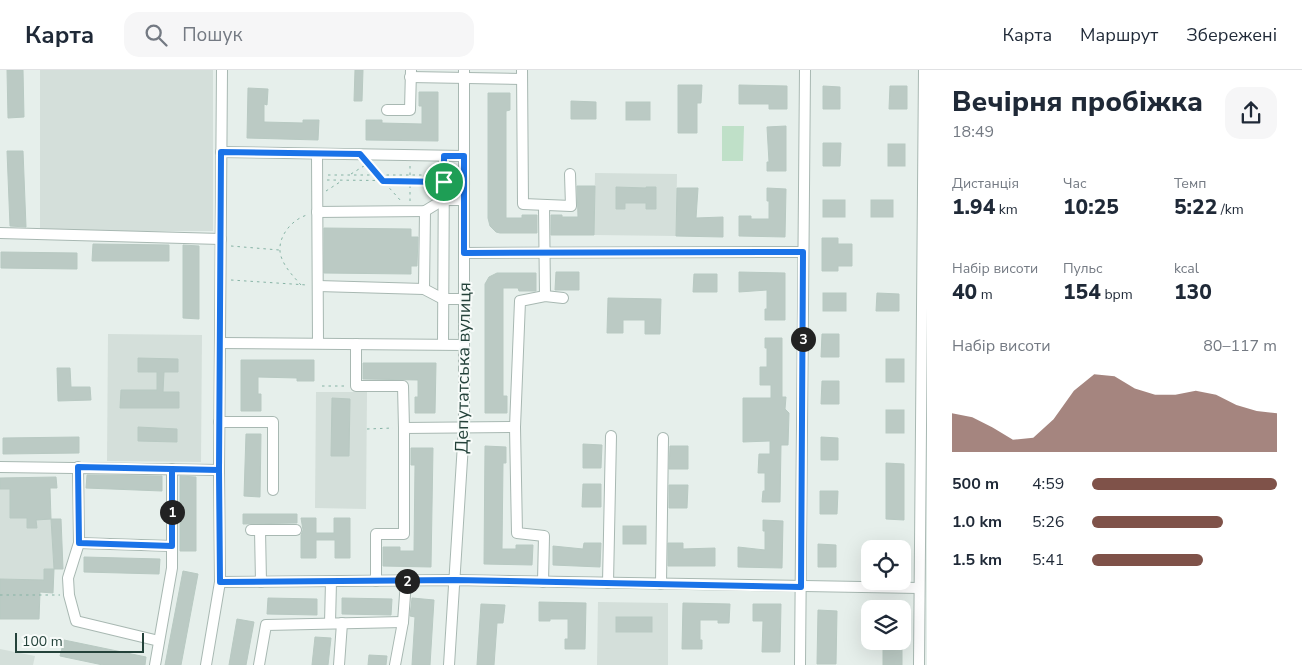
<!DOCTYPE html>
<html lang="uk">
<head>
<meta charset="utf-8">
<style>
	:root { --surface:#fff; --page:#f6f6f7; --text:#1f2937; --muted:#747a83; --line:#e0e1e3; --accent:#7f5249 }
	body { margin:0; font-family:"Nunito Sans",sans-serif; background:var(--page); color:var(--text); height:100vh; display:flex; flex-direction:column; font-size:19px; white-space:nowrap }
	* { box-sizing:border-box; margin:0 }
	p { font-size:16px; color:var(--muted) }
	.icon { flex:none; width:28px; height:28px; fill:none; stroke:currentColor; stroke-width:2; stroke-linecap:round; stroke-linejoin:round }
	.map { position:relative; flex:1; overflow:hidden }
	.details { display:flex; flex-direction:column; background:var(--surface); width:375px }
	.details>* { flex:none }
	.fabs { position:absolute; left:861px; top:470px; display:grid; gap:10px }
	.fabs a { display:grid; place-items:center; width:50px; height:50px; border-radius:10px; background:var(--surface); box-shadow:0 5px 20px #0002; font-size:25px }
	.scale { position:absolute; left:15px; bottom:12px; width:129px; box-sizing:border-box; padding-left:5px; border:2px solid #24423a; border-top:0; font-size:14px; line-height:18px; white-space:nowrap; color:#24423a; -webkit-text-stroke:4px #f7fbf9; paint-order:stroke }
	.pin { position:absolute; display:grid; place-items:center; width:42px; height:42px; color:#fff; margin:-21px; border:2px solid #fff; border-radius:50%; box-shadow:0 1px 5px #0007 }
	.km { position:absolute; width:25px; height:25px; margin:-12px; border-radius:50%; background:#222; color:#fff; font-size:14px; line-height:25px; text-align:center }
	.round { display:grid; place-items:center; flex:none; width:52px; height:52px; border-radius:15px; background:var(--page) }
	.summary { display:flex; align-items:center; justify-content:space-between; height:85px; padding:0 25px }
	h1 { font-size:28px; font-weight:800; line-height:38px }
	.stats { display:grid; grid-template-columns:repeat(3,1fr); gap:8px; height:85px; padding:5px 25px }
	.stats div { display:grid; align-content:center }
	.stats b { font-size:21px; font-weight:800 }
	.stats small { font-size:14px; font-weight:400 }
	.stats p { font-size:14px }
	.chart { height:140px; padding:10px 25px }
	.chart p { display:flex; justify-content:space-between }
	.chart svg { width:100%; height:90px; margin-top:5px; fill:var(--accent); opacity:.7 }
	ul { padding:0 25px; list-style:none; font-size:16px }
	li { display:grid; grid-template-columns:80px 60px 1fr; align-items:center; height:38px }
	li i { height:12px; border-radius:6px; background:var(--accent) }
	header { display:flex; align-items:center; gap:30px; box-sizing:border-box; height:70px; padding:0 25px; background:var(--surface); border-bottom:1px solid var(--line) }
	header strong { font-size:24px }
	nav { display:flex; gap:28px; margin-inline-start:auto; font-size:18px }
	.search { width:350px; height:45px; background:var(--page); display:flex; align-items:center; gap:12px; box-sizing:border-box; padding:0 18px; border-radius:15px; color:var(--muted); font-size:19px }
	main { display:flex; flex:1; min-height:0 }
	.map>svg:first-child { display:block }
	.built { fill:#d4dfda }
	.green { fill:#bfe0c8 }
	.building { fill:#bbcac4; stroke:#b8c9c2 }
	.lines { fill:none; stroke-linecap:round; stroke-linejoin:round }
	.minor-casing { stroke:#a8b8b2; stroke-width:12 }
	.path { stroke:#86b3a5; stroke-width:1; stroke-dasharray:2.5 4; stroke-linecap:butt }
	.minor { stroke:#fff; stroke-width:10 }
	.route-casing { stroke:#fff; stroke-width:10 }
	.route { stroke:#1a73e8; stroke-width:6 }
	.labels { text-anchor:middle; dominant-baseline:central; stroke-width:4; stroke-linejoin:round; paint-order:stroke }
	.street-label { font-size:18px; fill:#24423a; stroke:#f7fbf9 }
</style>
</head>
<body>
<header>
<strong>Карта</strong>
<div class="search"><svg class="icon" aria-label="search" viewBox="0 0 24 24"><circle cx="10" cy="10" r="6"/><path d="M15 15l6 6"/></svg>Пошук</div>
<nav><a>Карта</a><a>Маршрут</a><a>Збережені</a></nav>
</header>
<main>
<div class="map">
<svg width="927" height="595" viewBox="0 0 927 595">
	<rect width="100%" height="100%" fill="#e6efeb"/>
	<g class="built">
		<rect x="40" y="0" width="173" height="161"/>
		<path d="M595,103L677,104L676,166L594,165Z"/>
		<path d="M108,264L202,265L201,392L107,391Z"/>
		<path d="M316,322H367L366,439L315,438Z"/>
		<path d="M0,408L1,419H40L41,449H51L54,499H44V510L0,509Z"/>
		<path d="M598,532L668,533V595H597Z"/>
		<path d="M0,579L35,586L33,595H0Z"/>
	</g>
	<path class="green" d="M722,56H744L743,91H722Z"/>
	<g class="building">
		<path d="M7,0H23L24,47L8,48Z"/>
		<path d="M355,0H363L362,31H354Z"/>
		<path d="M678,15H702L701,33H697V63H678Z"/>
		<path d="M739,15L787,16V39H769V34H739Z"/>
		<path d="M823,16L840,17V39H823Z"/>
		<path d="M890,16H907V39H889Z"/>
		<path d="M248,18L268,19L267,35L264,34V52L303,53V50H319L318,70L247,68Z"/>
		<path d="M419,22H438V71L366,70V50H382V53L422,54V36H419Z"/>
		<path d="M488,23H510V40L506,41V148H522V145H537V163H500L496,162L490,156L488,148Z"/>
		<path d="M571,31L596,32V49H571Z"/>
		<rect x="626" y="32" width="24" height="18"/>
		<path d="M786,56V101H767V92H769L767,57Z"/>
		<path d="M823,73H841L840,96H823Z"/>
		<rect x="888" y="74" width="17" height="22"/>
		<path d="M7,81H23L26,157L10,156Z"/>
		<path d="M577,116H595L594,165H551V145H562V147H578Z"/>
		<path d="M616,117L646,118V117H656V139H646V133H625V139H616Z"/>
		<path d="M677,118H698L696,148L723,147V167L676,166Z"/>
		<path d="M767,118L786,119L785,167L739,166V146H751V149H769V131H767Z"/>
		<rect x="823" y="130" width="22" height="17"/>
		<rect x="871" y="130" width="22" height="17"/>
		<path d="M324,158L411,159V167H418L417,196H411V204L324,203Z"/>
		<path d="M822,168H838V174H852V196H838V201H822Z"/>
		<path d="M93,174L169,175V191H92Z"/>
		<path d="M183,175L199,176V249L183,248Z"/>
		<path d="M1,182L77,183V199L1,198Z"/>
		<path d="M556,202H579V220H555Z"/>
		<path d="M739,202L785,203V250H765V239H767V220L739,222Z"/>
		<path d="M497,203H536V221H519L518,218H503V326H507V343H485V214L489,207Z"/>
		<path d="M694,204H717V222H693Z"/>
		<rect x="823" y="223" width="23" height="18"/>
		<path d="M877,223L899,224V241H876Z"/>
		<path d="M608,228L661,229L660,264H645V250H623V263H607Z"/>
		<path d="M822,264H839V287H821Z"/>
		<path d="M765,268H782V327H786L785,339L789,343L788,375H781L780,432H762L763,421H765V403H758L759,384H770V371L743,372V328H771V315H760V297H767V278H765Z"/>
		<path d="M138,288L178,289V302H164L163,322H179V338H120L121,320H157V302H138Z"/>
		<rect x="886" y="289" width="18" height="23"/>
		<path d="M241,290H314V311H297V308L258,307V324H261V341H241Z"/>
		<path d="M363,293H436L435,343H415V327H418V310L363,309Z"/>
		<path d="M57,298H70L71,317H90L91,330L58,331Z"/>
		<path d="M822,311H839V334H821Z"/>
		<path d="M332,328L350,329L349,386H331Z"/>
		<rect x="886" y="340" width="18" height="23"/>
		<path d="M138,357L177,359V372L138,371Z"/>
		<path d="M246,364H261L260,427L244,426Z"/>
		<path d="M79,367V383L3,384V368Z"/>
		<path d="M821,367L838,368V390H821Z"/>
		<path d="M583,374L602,375L601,398H583Z"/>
		<path d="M485,376L506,377V393H503L502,479H516V475H533L532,495L484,494Z"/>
		<path d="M670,376H688V399H669Z"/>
		<path d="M411,378H433L431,497L383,496V477H400V481H414L415,395H411Z"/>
		<path d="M886,393L904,394V450L886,449Z"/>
		<path d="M87,405L162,406V421L86,418Z"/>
		<path d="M180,406L196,407V481H180Z"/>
		<path d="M56,407L57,418H50L51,449L36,450L37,458H27V448H10V419H0V408Z"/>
		<path d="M583,414H601V437H582Z"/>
		<path d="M669,415H688L687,438H669Z"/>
		<path d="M820,421H838L837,444H820Z"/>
		<path d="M243,444H297V453L243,454Z"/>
		<path d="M301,448H316V463H334V448H350V488H335V470H316V488H301V465L303,460Z"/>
		<path d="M51,449H61L63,499H54Z"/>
		<path d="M763,450L783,451L782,498L738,497V477L765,480V461H763Z"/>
		<rect x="623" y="456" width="23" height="18"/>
		<path d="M584,473H601L600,497L553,495V476L583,479Z"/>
		<path d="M668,473H683V479L715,478V496H668Z"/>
		<path d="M818,474L836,475V497H818Z"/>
		<path d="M84,487L160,489L159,504L84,502Z"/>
		<path d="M44,499H54L53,523L40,522L39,549H0V509L44,510Z"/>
		<path d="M183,501L198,504L181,595H165Z"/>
		<path d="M268,528L317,529V545L267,544Z"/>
		<path d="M342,528L392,529L391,545L342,544Z"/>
		<path d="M412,528L434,530L430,595H412L415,547L410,546Z"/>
		<path d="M539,532L586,533L585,579H565V569H568V549H550V551H539Z"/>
		<path d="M683,533L730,534L729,553H718V550H700V570H702V579H682Z"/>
		<path d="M481,534L505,535L503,553H497L494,595H477Z"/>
		<path d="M753,534H781L780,582H762L763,551H753Z"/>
		<path d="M818,540L837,541L836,594H817Z"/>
		<rect x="616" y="547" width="36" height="15"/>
		<path d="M237,549L254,552L246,595H229Z"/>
		<path d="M315,567L331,568L328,595H312Z"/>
		<path d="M64,570L146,587L145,595H103L60,586Z"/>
		<rect x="883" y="571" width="19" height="24"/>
		<path d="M369,585L387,586L386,595H368Z"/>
	</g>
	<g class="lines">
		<defs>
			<g id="minor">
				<path d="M522,0L523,134L571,136L570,104"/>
				<path d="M410,7L522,9"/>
				<path d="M387,40H410L411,0"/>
				<path d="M221,82L464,86"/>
				<path d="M317,84L318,273"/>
				<path d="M544,135L545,226"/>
				<path d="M317,142L425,141L443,130H464"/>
				<path d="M0,163L221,169"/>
				<path d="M464,183L803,182"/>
				<path d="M318,216L424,219L443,229H464"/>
				<path d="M424,219L425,141"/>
				<path d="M220,273L464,275"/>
				<path d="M356,274V316H403L404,358"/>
				<path d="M443,274L444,86"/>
				<path d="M219,352H273V420"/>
				<path d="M0,397L219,400"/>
				<path d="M78,397L79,473L68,508L69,525L76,551L159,571"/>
				<path d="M251,460H296"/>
				<path d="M260,460L261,512"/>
				<path d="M79,473L172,476"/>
				<path d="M376,511V464H404V358L515,357"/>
				<path d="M220,512L455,510L919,518"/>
				<path d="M543,512L544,466L517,463L515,357L520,231L545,226L563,228"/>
				<path d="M608,513L611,366"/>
				<path d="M661,514L663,368"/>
				<path d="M330,553L331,512"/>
				<path d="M155,595L172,498V399"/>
				<path d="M206,595L220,512L219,400L222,0"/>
				<path d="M259,595L266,555L403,552"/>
				<path d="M339,595L342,553"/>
				<path d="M395,595L403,552L406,511"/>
				<path d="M449,595L464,358V0"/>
				<path d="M800,595L805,0"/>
				<path d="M919,595L924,0"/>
			</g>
		</defs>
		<use href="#minor" class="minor-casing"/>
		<g class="path">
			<path d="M368,94L401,131"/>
			<path d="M410,96V132"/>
			<path d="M351,104L367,94"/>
			<path d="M328,105H434"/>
			<path d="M327,110L435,111"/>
			<path d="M326,121L340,112"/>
			<path d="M231,176L279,180"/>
			<path d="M231,210L307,215"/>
			<path d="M301,215C294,207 286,199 282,189C274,171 290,150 307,145"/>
			<path d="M322,316H345"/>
			<path d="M367,359L393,358"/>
			<path d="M0,525H60"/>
		</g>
		<use href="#minor" class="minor"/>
	</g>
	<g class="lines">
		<defs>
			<path id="route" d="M444,112L383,111L360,84L221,82L219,400L172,399V476L79,473L78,397L219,400L220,512L455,510L801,517L803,182L464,183V86H444V112"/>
		</defs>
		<use href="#route" class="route-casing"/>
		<use href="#route" class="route"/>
	</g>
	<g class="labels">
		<g class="street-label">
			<text transform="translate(463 298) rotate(-89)">Депутатська вулиця</text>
		</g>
	</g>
</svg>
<div class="fabs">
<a><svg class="icon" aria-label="locate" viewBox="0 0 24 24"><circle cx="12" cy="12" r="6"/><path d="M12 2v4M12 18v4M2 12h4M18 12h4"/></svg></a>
<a><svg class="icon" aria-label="layers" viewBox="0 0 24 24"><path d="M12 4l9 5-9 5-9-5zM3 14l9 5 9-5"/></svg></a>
</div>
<div class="scale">100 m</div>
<div class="pin" style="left:444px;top:112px;background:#1e9e55"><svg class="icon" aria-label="arrive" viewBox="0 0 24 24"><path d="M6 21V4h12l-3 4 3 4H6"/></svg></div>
<b class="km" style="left:172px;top:442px">1</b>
<b class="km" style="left:407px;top:511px">2</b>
<b class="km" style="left:803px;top:269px">3</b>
</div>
<section class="details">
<div class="summary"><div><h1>Вечірня пробіжка</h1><p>18:49</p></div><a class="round"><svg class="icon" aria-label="share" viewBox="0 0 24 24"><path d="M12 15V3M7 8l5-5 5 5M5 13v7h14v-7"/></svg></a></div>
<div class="stats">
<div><p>Дистанція</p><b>1.94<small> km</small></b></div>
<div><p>Час</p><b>10:25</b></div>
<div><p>Темп</p><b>5:22<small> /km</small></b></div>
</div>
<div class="stats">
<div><p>Набір висоти</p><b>40<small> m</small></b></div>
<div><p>Пульс</p><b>154<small> bpm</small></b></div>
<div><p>kcal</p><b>130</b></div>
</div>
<div class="chart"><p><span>Набір висоти</span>80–117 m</p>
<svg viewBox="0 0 160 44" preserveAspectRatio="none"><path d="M0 44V25L10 27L20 32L30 38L40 37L50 28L60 14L70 6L80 7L90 13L100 16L110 16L120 14L130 16L140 21L150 24L160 25V44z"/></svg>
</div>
<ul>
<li><b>500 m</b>4:59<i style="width:100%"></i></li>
<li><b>1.0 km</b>5:26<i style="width:71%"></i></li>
<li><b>1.5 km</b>5:41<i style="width:60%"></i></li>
</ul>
</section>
</main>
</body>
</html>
